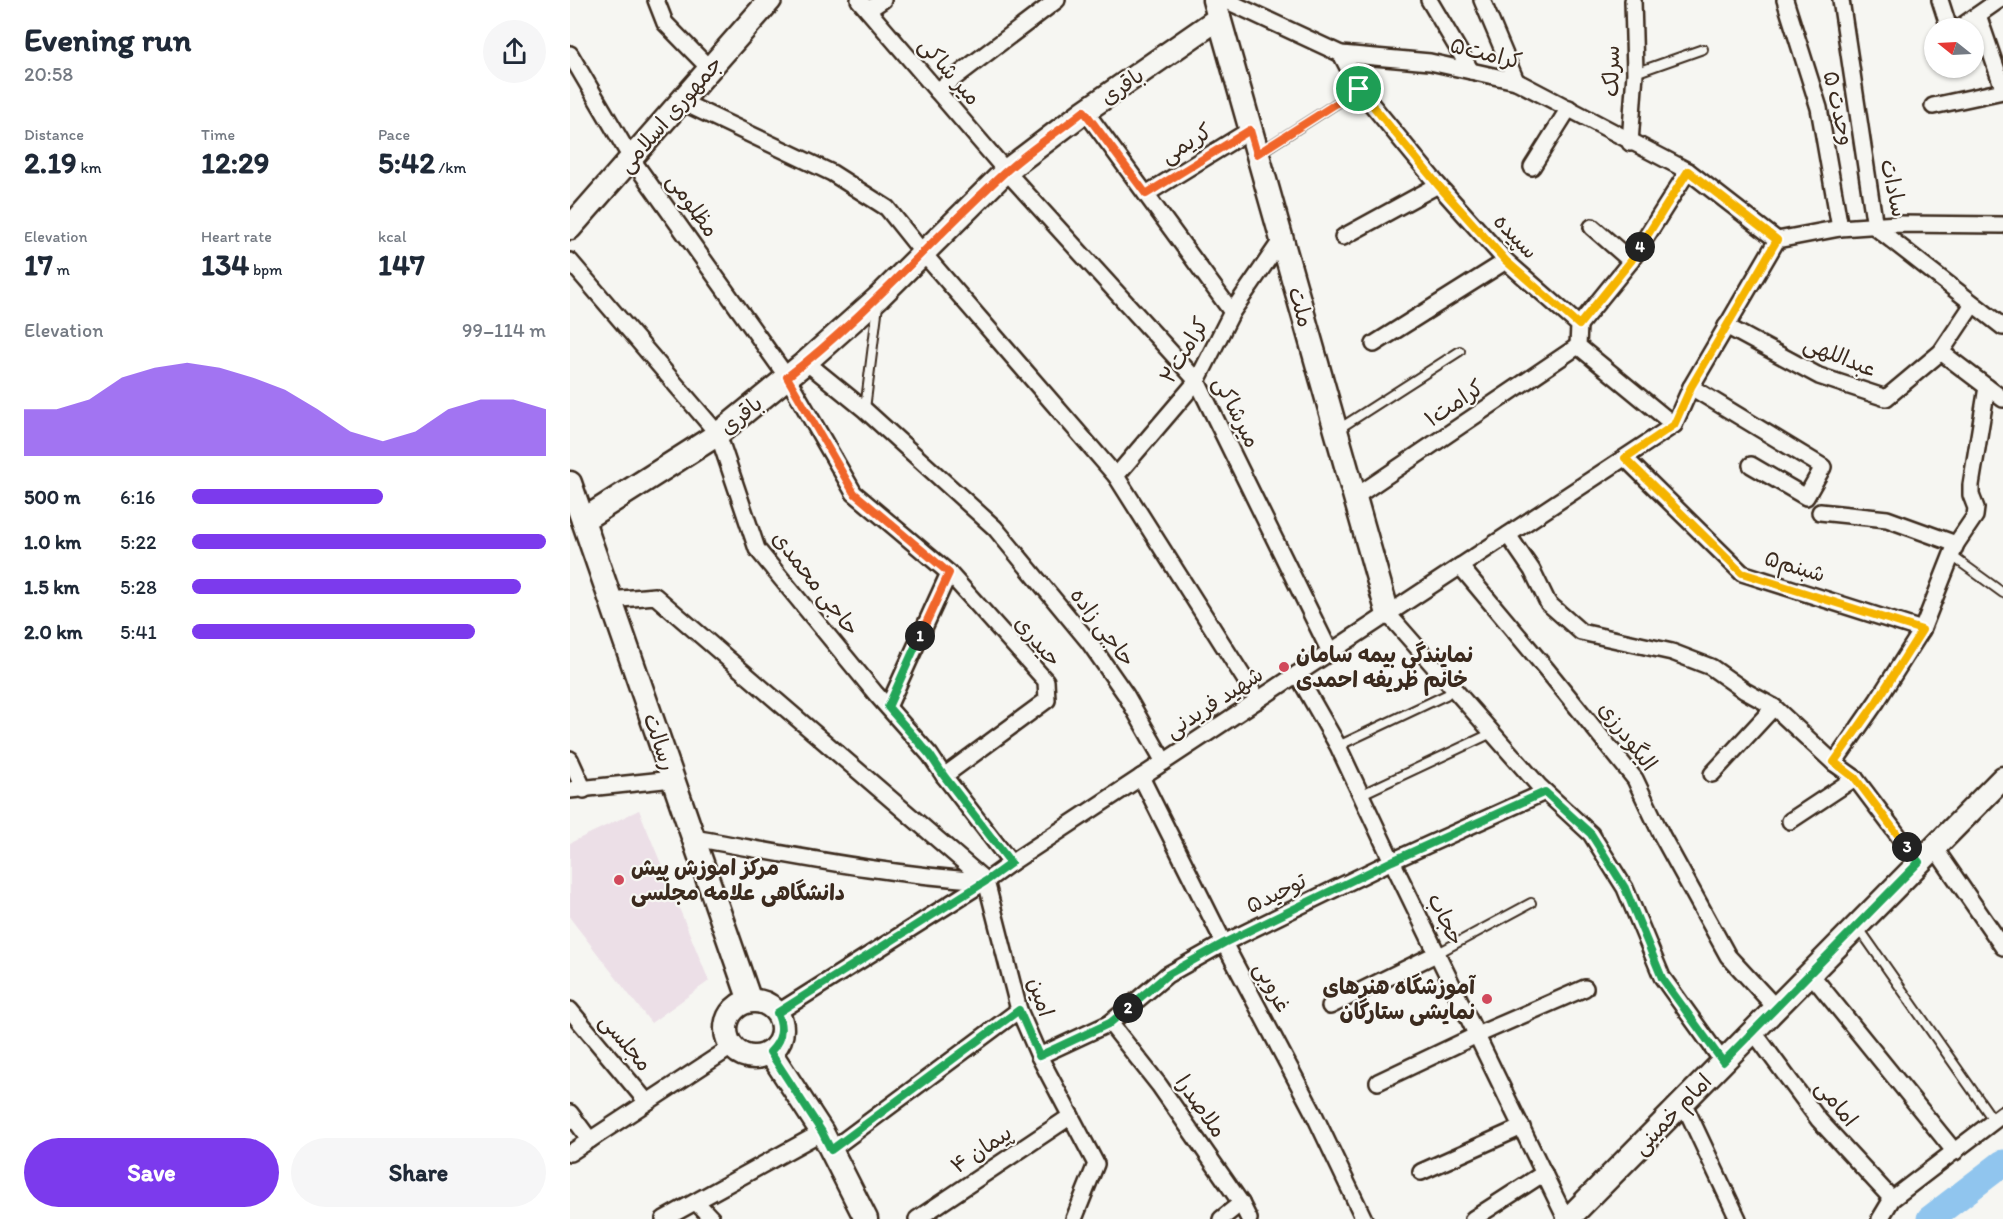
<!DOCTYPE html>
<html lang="en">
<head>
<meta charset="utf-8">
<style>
	:root { --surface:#fff; --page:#f6f6f7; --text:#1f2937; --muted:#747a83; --accent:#7c3aed }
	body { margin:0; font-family:Itim,"Playpen Sans Arabic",sans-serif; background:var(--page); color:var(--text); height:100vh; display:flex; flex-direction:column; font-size:22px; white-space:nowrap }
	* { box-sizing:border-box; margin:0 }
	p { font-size:20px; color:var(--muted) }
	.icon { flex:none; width:33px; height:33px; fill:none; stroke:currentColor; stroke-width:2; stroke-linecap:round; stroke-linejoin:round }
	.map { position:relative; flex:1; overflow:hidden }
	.drawer { display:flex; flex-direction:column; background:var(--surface); width:570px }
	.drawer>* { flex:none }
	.needle { width:39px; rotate:288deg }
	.controls { position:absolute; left:1354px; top:18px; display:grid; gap:12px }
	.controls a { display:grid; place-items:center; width:60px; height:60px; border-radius:50%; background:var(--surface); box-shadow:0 2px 4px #0004; font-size:30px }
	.pin { position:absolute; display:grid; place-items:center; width:51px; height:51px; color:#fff; margin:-26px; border:3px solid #fff; border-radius:50%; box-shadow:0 2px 6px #0007 }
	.km { position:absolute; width:30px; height:30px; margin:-15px; border-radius:50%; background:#222; color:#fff; font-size:16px; line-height:30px; text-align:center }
	.round { display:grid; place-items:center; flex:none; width:63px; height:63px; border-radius:32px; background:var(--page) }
	.headline { display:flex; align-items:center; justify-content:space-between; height:102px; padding:0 24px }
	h1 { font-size:33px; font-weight:700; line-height:45px }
	.metrics { display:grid; grid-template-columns:repeat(3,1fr); gap:9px; height:102px; padding:6px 24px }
	.metrics div { display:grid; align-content:center }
	.metrics b { font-size:30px; font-weight:700 }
	.metrics small { font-size:16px; font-weight:400 }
	.metrics p { font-size:16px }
	.chart { height:168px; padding:12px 24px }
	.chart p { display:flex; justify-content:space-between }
	.chart svg { width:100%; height:108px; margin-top:6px; fill:var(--accent); opacity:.7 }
	.primary-button { display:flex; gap:12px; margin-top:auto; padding:12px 24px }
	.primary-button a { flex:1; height:69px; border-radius:36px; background:var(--accent); color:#fff; font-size:24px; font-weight:700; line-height:69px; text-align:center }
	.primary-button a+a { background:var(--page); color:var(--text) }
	ul { padding:0 24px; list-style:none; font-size:20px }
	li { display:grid; grid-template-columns:96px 72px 1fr; align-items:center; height:45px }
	li i { height:15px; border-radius:8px; background:var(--accent) }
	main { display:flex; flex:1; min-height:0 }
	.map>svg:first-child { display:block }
	.built { fill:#ecdfe7 }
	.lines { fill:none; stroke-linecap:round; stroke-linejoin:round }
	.river { stroke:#90c5ee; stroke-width:27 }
	.lane-casing { stroke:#3b2a1e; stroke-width:12 }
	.street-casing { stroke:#3b2a1e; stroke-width:20 }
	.secondary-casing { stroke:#3b2a1e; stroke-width:27 }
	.lane { stroke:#f6f6f2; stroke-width:8 }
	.street { stroke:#f6f6f2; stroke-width:15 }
	.secondary { stroke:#f6f6f2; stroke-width:22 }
	.split-1-casing { stroke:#fff; stroke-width:12 }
	.split-2-casing { stroke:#fff; stroke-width:12 }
	.split-3-casing { stroke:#fff; stroke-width:12 }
	.split-4-casing { stroke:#fff; stroke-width:12 }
	.split-5-casing { stroke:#fff; stroke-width:12 }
	.split-1 { stroke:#f0652b; stroke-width:8 }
	.split-2 { stroke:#22a559; stroke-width:8 }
	.split-3 { stroke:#22a559; stroke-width:8 }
	.split-4 { stroke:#f5b400; stroke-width:8 }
	.split-5 { stroke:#f5b400; stroke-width:8 }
	.poi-dot { fill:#d1495b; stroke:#f6f6f2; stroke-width:2 }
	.labels { text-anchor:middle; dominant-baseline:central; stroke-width:4.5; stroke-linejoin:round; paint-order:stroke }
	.street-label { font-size:22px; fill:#3b2a1e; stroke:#f6f6f2 }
	.poi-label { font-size:22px; font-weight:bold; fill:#3b2a1e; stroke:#f6f6f2; text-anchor:start }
</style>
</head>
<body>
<main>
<section class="drawer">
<div class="headline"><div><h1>Evening run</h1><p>20:58</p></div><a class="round"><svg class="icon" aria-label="share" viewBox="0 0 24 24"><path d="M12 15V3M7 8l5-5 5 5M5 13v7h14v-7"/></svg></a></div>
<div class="metrics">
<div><p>Distance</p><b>2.19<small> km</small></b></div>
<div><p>Time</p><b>12:29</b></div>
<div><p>Pace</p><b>5:42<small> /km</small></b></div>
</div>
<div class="metrics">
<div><p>Elevation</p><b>17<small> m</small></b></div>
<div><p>Heart rate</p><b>134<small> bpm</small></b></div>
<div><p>kcal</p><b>147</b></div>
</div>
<div class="chart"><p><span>Elevation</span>99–114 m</p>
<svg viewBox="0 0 160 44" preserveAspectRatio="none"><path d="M0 44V25L10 25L20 21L30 12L40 8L50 6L60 8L70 12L80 17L90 25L100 34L110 38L120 34L130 25L140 21L150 21L160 25V44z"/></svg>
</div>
<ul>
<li><b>500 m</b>6:16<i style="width:54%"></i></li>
<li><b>1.0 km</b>5:22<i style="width:100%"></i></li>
<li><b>1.5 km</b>5:28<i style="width:93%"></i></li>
<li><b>2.0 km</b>5:41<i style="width:80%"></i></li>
</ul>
<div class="primary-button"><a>Save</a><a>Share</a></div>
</section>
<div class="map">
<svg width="1433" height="1219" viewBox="0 0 1433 1219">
	<rect width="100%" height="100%" fill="#f6f6f2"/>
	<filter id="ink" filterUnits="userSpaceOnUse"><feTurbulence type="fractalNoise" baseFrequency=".0167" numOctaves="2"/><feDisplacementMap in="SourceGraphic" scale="12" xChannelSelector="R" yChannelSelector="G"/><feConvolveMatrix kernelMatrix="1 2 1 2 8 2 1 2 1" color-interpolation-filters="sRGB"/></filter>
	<g filter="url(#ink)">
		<path class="built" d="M69,810L139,981L81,1023L0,918V843Z"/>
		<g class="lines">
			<path class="river" d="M1360,1219L1433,1163"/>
			<defs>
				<g id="lane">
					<path d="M1065,73L1133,49"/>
					<path d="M689,153L789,89"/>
					<path d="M295,409L308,305"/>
					<path d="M767,430L890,351"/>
					<path d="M1382,556L1433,593"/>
					<path d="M768,746L876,695"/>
					<path d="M790,795L922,733"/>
					<path d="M1288,927L1424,1121"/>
					<path d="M868,953L961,903"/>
				</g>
				<g id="street">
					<path d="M86,0L95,23L139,68"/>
					<path d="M289,0L436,171L627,381L760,652"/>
					<path d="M655,0L771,54L860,62L946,81L1118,171L1207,240"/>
					<path d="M859,0L901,71"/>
					<path d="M912,0L946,81"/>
					<path d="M1215,0L1249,108L1270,228"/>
					<path d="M1271,0L1305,227L1433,327"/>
					<path d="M1370,0L1379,28"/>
					<path d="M298,10L313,0"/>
					<path d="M1408,15L1433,88"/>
					<path d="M1389,28L1429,0"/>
					<path d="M0,54L61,158L217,377L284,493L379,573L476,681L477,700L374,776"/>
					<path d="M771,54L789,89L868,185L936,261L1009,325L1008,346L1104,425"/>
					<path d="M367,91L487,0"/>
					<path d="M110,101L262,173L317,208L353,253L546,476L688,700"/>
					<path d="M1363,106L1433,91"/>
					<path d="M515,111L662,312"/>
					<path d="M1060,143L1065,73L1063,0"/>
					<path d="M962,167L999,108"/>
					<path d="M576,194L680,130"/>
					<path d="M1022,227L1061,261"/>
					<path d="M773,237L868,185"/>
					<path d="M0,261L148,434L187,549L306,694L360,755L374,776L441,863"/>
					<path d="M1009,325L1061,261L1118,171"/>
					<path d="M1156,326L1249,376L1316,398L1371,352L1403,304"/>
					<path d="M804,344L936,261"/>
					<path d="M236,362L295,410L425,528L519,642L556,695L594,762"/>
					<path d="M1121,387L1253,467L1236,497L1181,465"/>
					<path d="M1417,387L1433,399"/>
					<path d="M1104,425L1121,387L1207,240L1270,228L1327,224L1433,225"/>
					<path d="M1055,458L1172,573L1352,630"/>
					<path d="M546,476L627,381L662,312L712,239"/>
					<path d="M785,497L1008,346"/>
					<path d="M1250,512L1317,519L1386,544"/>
					<path d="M938,535L962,570L978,603L1011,632L1102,652L1141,667L1175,691L1204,707L1264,763L1285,778L1349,863"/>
					<path d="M890,566L977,670L1065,779L1092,836L1158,956L1206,1008"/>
					<path d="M40,600L85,596L416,881"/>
					<path d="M818,614L969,786L1021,834L1055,888L1092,977L1153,1062"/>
					<path d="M727,674L768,746L822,861L996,1219"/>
					<path d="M318,707L379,573"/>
					<path d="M0,759L14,790"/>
					<path d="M1264,763L1307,701L1352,630L1386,544L1405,516L1406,508L1401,495V485L1417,387L1371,352"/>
					<path d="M1142,774L1204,707"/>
					<path d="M571,777L654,943L743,1112L794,1219"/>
					<path d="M0,790L103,779"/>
					<path d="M1220,821L1285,778"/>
					<path d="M123,838C221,855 317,875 416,881"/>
					<path d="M1364,847L1433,947"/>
					<path d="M416,881L449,1010L469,1056L526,1164L504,1219"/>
					<path d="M1240,973L1385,1152"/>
					<path d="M760,1006L868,953"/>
					<path d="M0,1010L77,1102"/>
					<path d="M207,1013L416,881L441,863L1104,425"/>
					<path d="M540,1023L589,1085L671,1203L679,1219"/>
					<path d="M1183,1031L1249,1120L1322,1199"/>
					<path d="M469,1056L540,1023L597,975L654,943L822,861L975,792"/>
					<path d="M808,1082L907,1035L1015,988"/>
					<path d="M1113,1102L1168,1219"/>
					<path d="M0,1113L20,1140"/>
					<path d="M261,1150L449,1010"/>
					<path d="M0,1153L163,1046"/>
					<path d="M851,1172L952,1127"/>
					<path d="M126,1202L142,1219"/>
					<path d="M94,1219L252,1132"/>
					<path d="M347,1219L501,1116"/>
					<path d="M651,1219L671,1203"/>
					<path d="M903,1219L974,1173"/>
					<path d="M1310,1219L1322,1199L1433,1114"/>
				</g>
				<g id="secondary">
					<path d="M644,0L818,614"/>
					<path d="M0,228L200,0"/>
					<path d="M0,483L180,1001"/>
					<path d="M13,520L148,434L236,362L309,297L436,171L515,111L649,18"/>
					<circle cx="184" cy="1029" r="28"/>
					<path d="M200,1052L252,1132L296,1219"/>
					<path d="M998,1219L1433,778"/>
				</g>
			</defs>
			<use href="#lane" class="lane-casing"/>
			<use href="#street" class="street-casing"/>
			<use href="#secondary" class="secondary-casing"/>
			<use href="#lane" class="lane"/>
			<use href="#street" class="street"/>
			<use href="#secondary" class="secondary"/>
		</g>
	</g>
	<g class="lines" filter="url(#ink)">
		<defs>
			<path id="split-1" d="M350,636L379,573L284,493L217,377C296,316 361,240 434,173C459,150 488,132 514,111L576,194L680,130L687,154L789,89"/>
			<path id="split-2" d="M350,636L318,707L360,755L374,776L441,863L416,881L207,1013C214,1028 212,1040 200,1052L252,1132L261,1150L449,1010L469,1056L540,1023L558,1008"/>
			<path id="split-3" d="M558,1008L597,975L654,943L822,861L975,792L1021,834L1055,888L1092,978L1153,1062L1349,862L1337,847"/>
			<path id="split-4" d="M1070,247L1118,171L1207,240L1121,387L1104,425L1055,458L1172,573L1352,630L1307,701L1264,762L1285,778L1337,847"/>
			<path id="split-5" d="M789,89L868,185L936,261L1009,325L1061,261L1070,247"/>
		</defs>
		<use href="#split-1" class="split-1-casing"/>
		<use href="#split-2" class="split-2-casing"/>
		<use href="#split-3" class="split-3-casing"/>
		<use href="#split-4" class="split-4-casing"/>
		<use href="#split-5" class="split-5-casing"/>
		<use href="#split-1" class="split-1"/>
		<use href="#split-2" class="split-2"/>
		<use href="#split-3" class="split-3"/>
		<use href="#split-4" class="split-4"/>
		<use href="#split-5" class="split-5"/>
	</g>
	<g class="poi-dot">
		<circle cx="714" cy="667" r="6"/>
		<circle cx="49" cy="880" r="6"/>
		<circle cx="917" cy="999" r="6"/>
	</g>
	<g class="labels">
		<g class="street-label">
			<text transform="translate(916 53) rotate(14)">کرامت۵</text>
			<text transform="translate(380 71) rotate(49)">میر شاکی</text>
			<text transform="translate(1041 71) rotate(-89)">سرلک</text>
			<text transform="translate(552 86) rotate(-35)">باقری</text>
			<text transform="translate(1269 108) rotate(77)">وحدت ۵</text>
			<text transform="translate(100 114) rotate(-49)">جمهوری اسلامی</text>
			<text transform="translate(616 143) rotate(-31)">کریمی</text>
			<text transform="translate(1324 188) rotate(78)">سادات</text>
			<text transform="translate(123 205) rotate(55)">مظلومی</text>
			<text transform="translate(946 236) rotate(46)">سپیده</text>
			<text transform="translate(731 307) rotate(74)">ملت</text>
			<text transform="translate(614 350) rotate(-59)">کرامت۲</text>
			<text transform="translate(1270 356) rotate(22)">عبداللهی</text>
			<text transform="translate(884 403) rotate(-34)">کرامت۱</text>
			<text transform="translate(667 412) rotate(63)">میرشاکی</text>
			<text transform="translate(171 415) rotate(-39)">باقری</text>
			<text transform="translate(1225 566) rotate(17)">شبنم۵</text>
			<text transform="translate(246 583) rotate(52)">حاجی محمدی</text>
			<text transform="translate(533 627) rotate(53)">حاجی زاده</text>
			<text transform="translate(468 641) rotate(50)">حیدری</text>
			<text transform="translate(644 702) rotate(-33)">شهید فریدنی</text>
			<text transform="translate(1058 736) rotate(53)">الیگودرزی</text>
			<text transform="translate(90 742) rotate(71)">رسالت</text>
			<text transform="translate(706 893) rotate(-26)">توحید۵</text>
			<text transform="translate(876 919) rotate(64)">حجاب</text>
			<text transform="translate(703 987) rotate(62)">غروبی</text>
			<text transform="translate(471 997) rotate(72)">امین</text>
			<text transform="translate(56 1042) rotate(50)">مجلسی</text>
			<text transform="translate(1267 1103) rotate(51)">امامی</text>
			<text transform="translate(631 1106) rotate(55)">ملاصدرا</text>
			<text transform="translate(1102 1114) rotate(-46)">امام خمینی</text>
			<text transform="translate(411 1149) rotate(-34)">پیمان ۴</text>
		</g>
		<g class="poi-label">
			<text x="726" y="654">نمایندگی بیمه سامان<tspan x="726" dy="25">خانم ظریفه احمدی</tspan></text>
			<text x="61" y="867">مرکز اموزش پیش<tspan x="61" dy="25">دانشگاهی علامه مجلسی</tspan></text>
			<text x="905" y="986" text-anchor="end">آموزشگاه هنرهای<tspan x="905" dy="25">نمایشی ستارگان</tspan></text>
		</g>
	</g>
</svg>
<div class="controls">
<a><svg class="needle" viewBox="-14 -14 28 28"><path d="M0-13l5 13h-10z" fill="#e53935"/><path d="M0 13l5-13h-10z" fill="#747a83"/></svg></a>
</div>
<div class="pin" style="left:789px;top:89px;background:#1e9e55"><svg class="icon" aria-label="arrive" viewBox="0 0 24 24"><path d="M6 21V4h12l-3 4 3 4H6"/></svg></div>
<b class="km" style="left:350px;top:636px">1</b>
<b class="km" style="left:558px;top:1008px">2</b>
<b class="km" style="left:1337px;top:847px">3</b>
<b class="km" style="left:1070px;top:247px">4</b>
</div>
</main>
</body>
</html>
